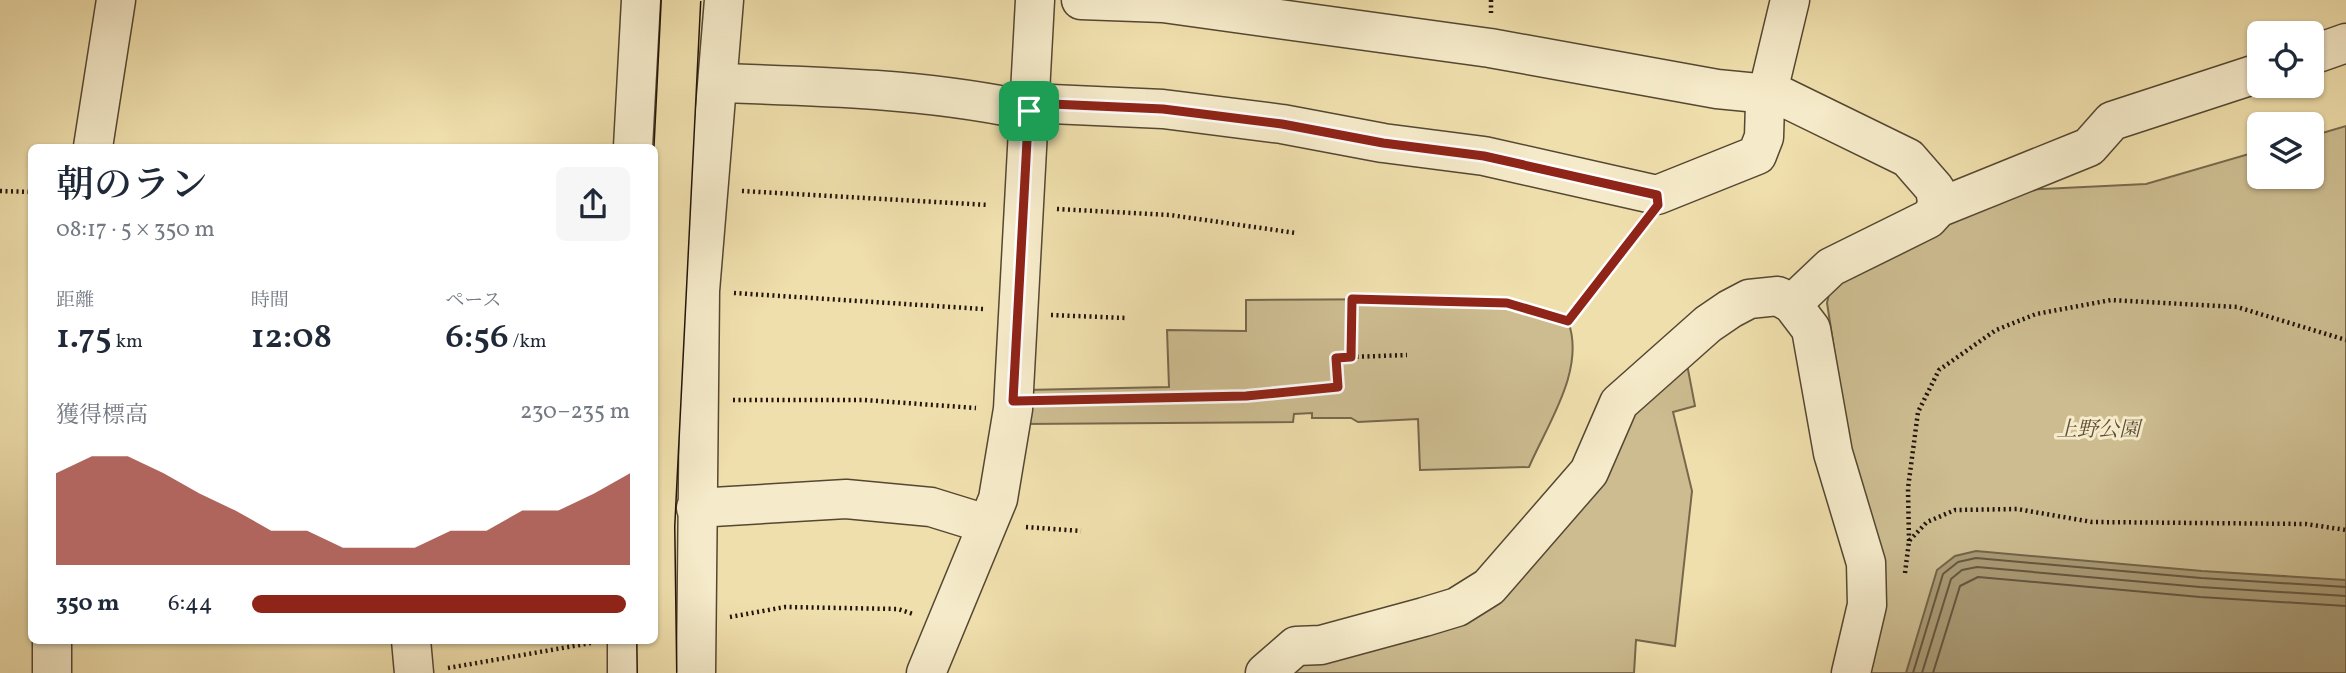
<!DOCTYPE html>
<html lang="ja">
<head>
<meta charset="utf-8">
<style>
	:root { --surface:#fff; --page:#f6f6f7; --text:#1f2937; --muted:#747a83; --accent:#8f2418 }
	body { margin:0; font-family:Vollkorn,"Noto Serif JP",serif; background:var(--page); color:var(--text); height:100vh; display:flex; flex-direction:column; font-size:26px; white-space:nowrap }
	* { box-sizing:border-box; margin:0 }
	p { font-size:23px; color:var(--muted) }
	.icon { flex:none; width:38px; height:38px; fill:none; stroke:currentColor; stroke-width:2; stroke-linecap:round; stroke-linejoin:round }
	.map { position:relative; flex:1; overflow:hidden }
	.drawer { position:absolute; left:28px; top:144px; width:630px; height:500px; display:flex; flex-direction:column; background:var(--surface); border-radius:10px; box-shadow:0 2px 5px #0004 }
	.drawer>* { flex:none }
	.buttons { position:absolute; left:2247px; top:21px; display:grid; gap:14px }
	.buttons a { display:grid; place-items:center; width:77px; height:77px; border-radius:10px; background:var(--surface); box-shadow:0 2px 5px #0004; font-size:35px }
	.pin { position:absolute; display:grid; place-items:center; width:60px; height:60px; color:#fff; margin:-30px; border-radius:14px; box-shadow:0 4px 10px #0006 }
	.round { display:grid; place-items:center; flex:none; width:74px; height:74px; border-radius:10px; background:var(--page) }
	.summary { display:flex; align-items:center; justify-content:space-between; height:119px; padding:0 28px }
	h1 { font-size:38px; font-weight:600; line-height:52px }
	.stats { display:grid; grid-template-columns:repeat(3,1fr); gap:10px; height:119px; padding:7px 28px }
	.stats div { display:grid; align-content:center }
	.stats b { font-size:35px; font-weight:600 }
	.stats small { font-size:19px; font-weight:400 }
	.stats p { font-size:19px }
	.chart { height:196px; padding:14px 28px }
	.chart p { display:flex; justify-content:space-between }
	.chart svg { width:100%; height:126px; margin-top:7px; fill:var(--accent); opacity:.7 }
	ul { padding:0 28px; list-style:none; font-size:23px }
	li { display:grid; grid-template-columns:112px 84px 1fr; align-items:center; height:52px }
	li i { height:18px; border-radius:9px; background:var(--accent) }
	.map>svg:first-child { display:block }
	.green { fill:#ccbc90; stroke:#77684d; stroke-width:2 }
	.water { fill:#a99a75; stroke:#73644a; stroke-width:2 }
	.lines { fill:none; stroke-linecap:round; stroke-linejoin:round }
	.shore { stroke:#665740; stroke-width:2 }
	.minor-casing { stroke:#554732; stroke-width:41 }
	.path { stroke:#22140a; stroke-width:4.5; stroke-dasharray:2 3.5; stroke-linecap:butt }
	.minor { stroke:#f5eac9; stroke-width:38 }
	.highway-bridge-casing { stroke:#22140a; stroke-width:41; stroke-linecap:butt }
	.highway-bridge { stroke:#efdfac; stroke-width:38 }
	.route-casing { stroke:#fff; stroke-width:14 }
	.route { stroke:#8f2418; stroke-width:9 }
	.labels { text-anchor:middle; dominant-baseline:central; stroke-width:6; stroke-linejoin:round; paint-order:stroke }
	.park-label { font-size:21px; font-style:italic; fill:#5e4f39; stroke:#f5eac9 }
</style>
</head>
<body>
<div class="map">
<svg width="2346" height="673" viewBox="0 0 2346 673">
	<rect width="100%" height="100%" fill="#efdfac"/>
	<filter id="stains"><feTurbulence type="fractalNoise" baseFrequency=".00286" numOctaves="4"/><feColorMatrix values="0 0 0 0 .2 0 0 0 0 .09 0 0 0 0 .02 0 0 0 .5 -.17"/></filter>
	<radialGradient id="worn" r=".72"><stop offset=".6" stop-color="#630" stop-opacity="0"/><stop offset="1" stop-color="#630" stop-opacity=".3"/></radialGradient>
	<g class="green">
		<path d="M2346,126V673H1869L1849,445L1827,303L1829,294L1840,280L1918,245L1973,208L2020,190L2146,184L2259,151V177H2312V136Z"/>
		<path d="M1430,299L1507,303L1568,321C1586,369 1548,423 1529,467L1420,470L1418,419L1358,422L1351,418H1312V413L1294,414L1293,422L1023,424L1025,390L1169,387L1167,330L1246,331V300Z"/>
		<path d="M1686,359L1695,406L1673,412L1692,491L1675,646L1636,640L1634,673H1278L1298,656L1457,620L1617,429Z"/>
	</g>
	<path class="water" d="M1976,551L2202,571L2346,580V673H1906L1937,570L1955,556Z"/>
	<g class="lines">
		<g class="shore">
			<path d="M1913,673L1943,574L1958,562L1976,558L2201,578L2346,587"/>
			<path d="M1922,673L1951,579L1962,570L1977,567L2200,587L2346,596"/>
			<path d="M1933,673L1960,586L1978,577L2200,597L2346,606"/>
		</g>
		<defs>
			<g id="minor">
				<path d="M1081,0L1163,3L1490,48L1717,89L1779,95L1908,158L1935,189L1938,208"/>
				<path d="M2312,55L2346,43"/>
				<path d="M718,83C820,86 930,89 1029,111"/>
				<path d="M1029,103L1163,109L1282,124L1383,143L1484,156L1657,195L1757,155L1764,137L1765,104L1790,0"/>
				<path d="M93,147L116,0"/>
				<path d="M633,147L641,0"/>
				<path d="M1792,304L1831,267L1928,219L1938,208L2089,147L2112,121L2259,73"/>
				<path d="M696,508L846,499L931,507L986,524"/>
				<path d="M411,640L414,673"/>
				<path d="M52,673V640"/>
				<path d="M627,673V640"/>
				<path d="M696,673L700,291L724,0"/>
				<path d="M926,673L998,499L1013,409L1035,0"/>
				<path d="M1265,673L1296,646L1321,645L1424,617L1457,607L1489,587L1589,472L1619,403L1708,324L1730,309L1749,299L1778,296L1792,304L1811,329L1833,453L1866,563L1867,605L1851,673"/>
			</g>
		</defs>
		<use href="#minor" class="minor-casing"/>
		<g class="path">
			<path d="M1491,13V0"/>
			<path d="M0,191L32,192"/>
			<path d="M742,191L989,205"/>
			<path d="M1057,209L1170,215L1296,233"/>
			<path d="M734,293L983,309"/>
			<path d="M1051,315L1126,318"/>
			<path d="M1351,357L1407,355"/>
			<path d="M733,400H864L976,408"/>
			<path d="M1050,400L1246,396L1338,387L1336,358L1351,357L1352,299L1507,303L1568,321L1640,228"/>
			<path d="M1026,527L1081,531"/>
			<path d="M1909,541L1908,488L1918,412L1939,370L1996,330L2036,314L2111,300L2237,307L2346,340"/>
			<path d="M1905,573L1909,541L1927,522L1955,510L2017,509L2092,522L2306,524L2346,530"/>
			<path d="M730,617L785,607L898,609L913,614"/>
			<path d="M448,668L591,643"/>
		</g>
		<use href="#minor" class="minor"/>
		<defs>
			<path id="highway-bridge" d="M657,673L655,526L681,0"/>
		</defs>
		<use href="#highway-bridge" class="highway-bridge-casing"/>
		<use href="#highway-bridge" class="highway-bridge"/>
	</g>
	<g class="lines">
		<defs>
			<path id="route" d="M1029,103L1163,109L1282,124L1383,143L1484,156L1657,195L1658,205L1568,321L1507,303L1352,299L1351,357L1336,358L1338,387L1246,396L1013,401Z"/>
		</defs>
		<use href="#route" class="route-casing"/>
		<use href="#route" class="route"/>
	</g>
	<g class="labels">
		<g class="park-label">
			<text x="2098" y="430">上野公園</text>
		</g>
	</g>
	<rect width="100%" height="100%" filter="url(#stains)"/>
	<rect width="100%" height="100%" fill="url(#worn)"/>
</svg>
<div class="buttons">
<a><svg class="icon" aria-label="locate" viewBox="0 0 24 24"><circle cx="12" cy="12" r="6"/><path d="M12 2v4M12 18v4M2 12h4M18 12h4"/></svg></a>
<a><svg class="icon" aria-label="layers" viewBox="0 0 24 24"><path d="M12 4l9 5-9 5-9-5zM3 14l9 5 9-5"/></svg></a>
</div>
<div class="pin" style="left:1029px;top:111px;background:#1e9e55"><svg class="icon" aria-label="arrive" viewBox="0 0 24 24"><path d="M6 21V4h12l-3 4 3 4H6"/></svg></div>
<section class="drawer">
<div class="summary"><div><h1>朝のラン</h1><p>08:17 · 5 × 350 m</p></div><a class="round"><svg class="icon" aria-label="share" viewBox="0 0 24 24"><path d="M12 15V3M7 8l5-5 5 5M5 13v7h14v-7"/></svg></a></div>
<div class="stats">
<div><p>距離</p><b>1.75<small> km</small></b></div>
<div><p>時間</p><b>12:08</b></div>
<div><p>ペース</p><b>6:56<small> /km</small></b></div>
</div>
<div class="chart"><p><span>獲得標高</span>230–235 m</p>
<svg viewBox="0 0 160 44" preserveAspectRatio="none"><path d="M0 44V12L10 6L20 6L30 12L40 19L50 25L60 32L70 32L80 38L90 38L100 38L110 32L120 32L130 25L140 25L150 19L160 12V44z"/></svg>
</div>
<ul>
<li><b>350 m</b>6:44<i style="width:99%"></i></li>
</ul>
</section>
</div>
</body>
</html>
